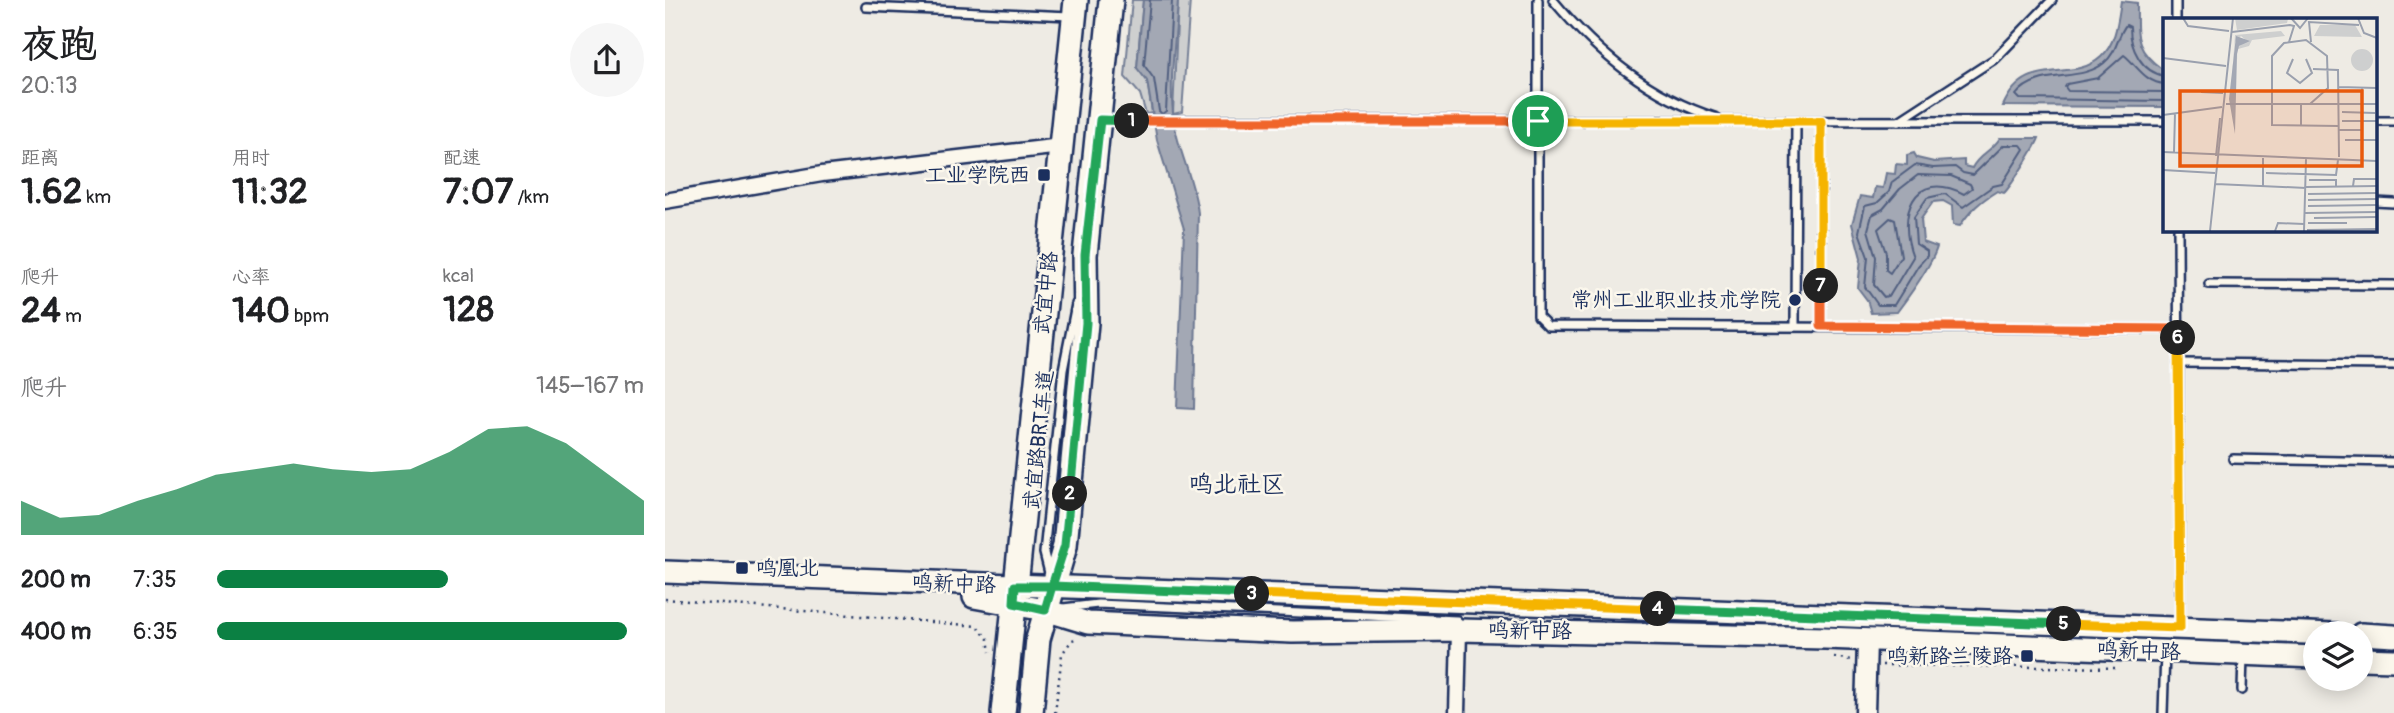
<!DOCTYPE html>
<html lang="zh">
<head>
<meta charset="utf-8">
<style>
	:root { --surface:#fff; --page:#f6f6f6; --text:#202124; --muted:#757577; --accent:#0b8043 }
	body { margin:0; font-family:Pangolin,"LXGW WenKai TC",sans-serif; background:var(--page); color:var(--text); height:100vh; display:flex; flex-direction:column; font-size:26px; white-space:nowrap }
	* { box-sizing:border-box; margin:0 }
	p { font-size:23px; color:var(--muted) }
	.icon { flex:none; width:38px; height:38px; fill:none; stroke:currentColor; stroke-width:2; stroke-linecap:round; stroke-linejoin:round }
	.map { position:relative; flex:1; overflow:hidden }
	.drawer { display:flex; flex-direction:column; background:var(--surface); width:665px }
	.drawer>* { flex:none }
	.fabs { position:absolute; left:1638px; top:621px; display:grid; gap:14px }
	.fabs a { display:grid; place-items:center; width:70px; height:70px; border-radius:50%; background:var(--surface); box-shadow:0 4px 18px #0003; font-size:35px }
	.pin { position:absolute; display:grid; place-items:center; width:60px; height:60px; color:#fff; margin:-30px; border:4px solid #fff; border-radius:50%; box-shadow:0 2px 7px #0007 }
	.km { position:absolute; width:35px; height:35px; margin:-18px; border-radius:50%; background:#222; color:#fff; font-size:19px; line-height:35px; text-align:center }
	.round { display:grid; place-items:center; flex:none; width:74px; height:74px; border-radius:37px; background:var(--page) }
	.head { display:flex; align-items:center; justify-content:space-between; height:119px; padding:0 21px }
	h1 { font-size:38px; font-weight:700; line-height:52px }
	.metrics { display:grid; grid-template-columns:repeat(3,1fr); gap:10px; height:119px; padding:7px 21px }
	.metrics div { display:grid; align-content:center }
	.metrics b { font-size:35px; font-weight:700 }
	.metrics small { font-size:19px; font-weight:400 }
	.metrics p { font-size:19px }
	.chart { height:196px; padding:14px 21px }
	.chart p { display:flex; justify-content:space-between }
	.chart svg { width:100%; height:126px; margin-top:7px; fill:var(--accent); opacity:.7 }
	ul { padding:0 21px; list-style:none; font-size:23px }
	li { display:grid; grid-template-columns:112px 84px 1fr; align-items:center; height:52px }
	li i { height:18px; border-radius:9px; background:var(--accent) }
	main { display:flex; flex:1; min-height:0 }
	.map>svg:first-child { display:block }
	.green { fill:#cecfcf; stroke:#747f96; stroke-width:2 }
	.water { fill:#a3a8b4; stroke:#6d7892; stroke-width:2 }
	.lines { fill:none; stroke-linecap:round; stroke-linejoin:round }
	.shore { stroke:#515f80; stroke-width:2 }
	.service-casing { stroke:#1b2f5e; stroke-width:12 }
	.minor-casing { stroke:#1b2f5e; stroke-width:19 }
	.tertiary-casing { stroke:#1b2f5e; stroke-width:23 }
	.secondary-casing { stroke:#1b2f5e; stroke-width:26 }
	.primary-casing { stroke:#1b2f5e; stroke-width:28 }
	.path { stroke:#1b2f5e; stroke-width:2.5; stroke-dasharray:2 5; stroke-linecap:butt }
	.service { stroke:#fbf7ec; stroke-width:7 }
	.minor { stroke:#fbf7ec; stroke-width:14 }
	.tertiary { stroke:#fbf7ec; stroke-width:18 }
	.secondary { stroke:#fbf7ec; stroke-width:21 }
	.primary { stroke:#fbf7ec; stroke-width:23 }
	.split-1-casing { stroke:#fff; stroke-width:14 }
	.split-2-casing { stroke:#fff; stroke-width:14 }
	.split-3-casing { stroke:#fff; stroke-width:14 }
	.split-4-casing { stroke:#fff; stroke-width:14 }
	.split-5-casing { stroke:#fff; stroke-width:14 }
	.split-6-casing { stroke:#fff; stroke-width:14 }
	.split-7-casing { stroke:#fff; stroke-width:14 }
	.split-8-casing { stroke:#fff; stroke-width:14 }
	.split-1 { stroke:#f0652b; stroke-width:9 }
	.split-2 { stroke:#22a559; stroke-width:9 }
	.split-3 { stroke:#22a559; stroke-width:9 }
	.split-4 { stroke:#f5b400; stroke-width:9 }
	.split-5 { stroke:#22a559; stroke-width:9 }
	.split-6 { stroke:#f5b400; stroke-width:9 }
	.split-7 { stroke:#f0652b; stroke-width:9 }
	.split-8 { stroke:#f5b400; stroke-width:9 }
	.poi-dot { fill:#1b2f5e; stroke:#fbf7ec; stroke-width:2.5 }
	.labels { text-anchor:middle; dominant-baseline:central; stroke-width:5; stroke-linejoin:round; paint-order:stroke }
	.poi-label { font-size:21px; fill:#1b2f5e; stroke:#fbf7ec; text-anchor:end }
	.street-label { font-size:21px; fill:#1b2f5e; stroke:#fbf7ec }
	.quarter-label { font-size:24px; fill:#1b2f5e; stroke:#fbf7ec }
	.inset-road { fill:none; stroke:#9aa0ae; stroke-width:2 }
	.view { fill:#e8590c; fill-opacity:0.15; stroke:#e8590c; stroke-width:3.5 }
	.inset-edge { fill:none; stroke:#1b2f5e; stroke-width:3.5 }
</style>
</head>
<body>
<main>
<section class="drawer">
<div class="head"><div><h1>夜跑</h1><p>20:13</p></div><a class="round"><svg class="icon" aria-label="share" viewBox="0 0 24 24"><path d="M12 15V3M7 8l5-5 5 5M5 13v7h14v-7"/></svg></a></div>
<div class="metrics">
<div><p>距离</p><b>1.62<small> km</small></b></div>
<div><p>用时</p><b>11:32</b></div>
<div><p>配速</p><b>7:07<small> /km</small></b></div>
</div>
<div class="metrics">
<div><p>爬升</p><b>24<small> m</small></b></div>
<div><p>心率</p><b>140<small> bpm</small></b></div>
<div><p>kcal</p><b>128</b></div>
</div>
<div class="chart"><p><span>爬升</span>145–167 m</p>
<svg viewBox="0 0 160 44" preserveAspectRatio="none"><path d="M0 44V32L10 38L20 37L30 32L40 28L50 23L60 21L70 19L80 21L90 22L100 21L110 15L120 7L130 6L140 12L150 22L160 32V44z"/></svg>
</div>
<ul>
<li><b>200 m</b>7:35<i style="width:54%"></i></li>
<li><b>400 m</b>6:35<i style="width:96%"></i></li>
</ul>
</section>
<div class="map">
<svg width="1729" height="713" viewBox="0 0 1729 713">
	<rect width="100%" height="100%" fill="#eeebe4"/>
	<filter id="ink" filterUnits="userSpaceOnUse"><feTurbulence type="fractalNoise" baseFrequency=".0143" numOctaves="2"/><feDisplacementMap in="SourceGraphic" scale="14" xChannelSelector="R" yChannelSelector="G"/><feConvolveMatrix kernelMatrix="1 2 1 2 8 2 1 2 1" color-interpolation-filters="sRGB"/></filter>
	<g filter="url(#ink)">
		<g class="green">
			<path d="M467,0H478L472,68L482,80L487,113L481,114L475,94L460,77Z"/>
			<path d="M513,0H525L517,112L508,114Z"/>
		</g>
		<g class="water">
			<path d="M478,0H513C511,37 504,77 508,113C511,148 529,178 533,213L529,409L512,408L519,229L492,140L482,81L472,68Z"/>
			<path d="M1456,1L1472,3C1472,36 1469,49 1497,69L1498,107L1338,106C1361,53 1407,84 1436,57C1451,44 1453,20 1456,1Z"/>
			<path d="M1335,138H1374C1372,145 1344,189 1339,193L1332,191C1316,201 1305,210 1295,226L1288,225L1287,206L1278,201L1268,202L1256,219L1258,242L1272,247C1267,264 1244,296 1232,312L1206,313L1202,300L1193,288L1196,258L1187,224L1195,196L1208,198L1210,187L1218,188L1221,173L1230,174L1231,164L1242,165V155L1249,153L1252,158L1269,162L1299,160V166L1307,168C1313,155 1327,151 1335,138Z"/>
		</g>
		<g class="lines">
			<g class="shore">
				<path d="M485,0L479,65L489,79L494,111L497,114L501,111L507,0"/>
				<path d="M1500,76C1476,72 1465,48 1465,27L1461,25C1452,36 1452,53 1439,63C1415,83 1372,68 1351,95L1355,99L1500,101"/>
				<path d="M1500,84C1480,83 1472,65 1459,55L1433,78L1402,84L1400,87L1403,91L1500,92"/>
				<path d="M1339,145H1356L1359,149L1337,184L1328,186L1298,207L1280,194L1262,198L1249,217L1251,244L1262,251V256L1253,266L1229,305H1213L1200,287L1203,257L1194,232L1200,206L1212,203L1224,192L1227,182L1250,165L1268,168L1290,167L1298,173L1308,175Z"/>
				<path d="M1253,175L1286,176L1305,184L1307,188L1299,194C1247,168 1232,216 1248,257L1225,295L1219,297L1209,285L1211,257L1203,230L1207,215L1218,209L1235,189Z"/>
				<path d="M1225,218L1230,220L1236,256L1225,273L1221,270V253L1213,229Z"/>
			</g>
			<defs>
				<g id="service">
					<path d="M873,0V316L883,326L1513,329"/>
					<path d="M888,0C933,54 985,97 1052,118"/>
					<path d="M1511,0V19"/>
					<path d="M201,7L405,16"/>
					<path d="M436,120L1500,121"/>
					<path d="M1156,121V326"/>
					<path d="M1234,121L1331,58L1387,0"/>
					<path d="M1710,121H1729"/>
					<path d="M1710,202L1729,203"/>
					<path d="M1513,229L1515,627"/>
					<path d="M1544,284L1729,285"/>
					<path d="M1130,325L1131,121"/>
					<path d="M1513,363L1729,365"/>
					<path d="M1568,459L1729,462"/>
					<path d="M384,573L379,553L398,370L411,304"/>
					<path d="M398,608L433,604L792,620"/>
					<path d="M1577,690L1578,655"/>
					<path d="M1498,713L1500,652"/>
				</g>
				<g id="minor">
					<path d="M0,201L157,174L396,146"/>
					<path d="M792,713L794,630"/>
				</g>
				<path id="tertiary" d="M1200,713L1202,640"/>
				<g id="secondary">
					<path d="M0,572L1670,634"/>
					<path d="M309,597L380,610L423,623L627,632L794,630L1160,638L1650,657"/>
					<path d="M1696,634L1729,636"/>
					<path d="M1696,659L1729,660"/>
				</g>
				<g id="primary">
					<path d="M338,713L411,0"/>
					<path d="M366,713L373,639L400,546L421,323L420,255L446,0"/>
				</g>
			</defs>
			<use href="#service" class="service-casing"/>
			<use href="#minor" class="minor-casing"/>
			<use href="#tertiary" class="tertiary-casing"/>
			<use href="#secondary" class="secondary-casing"/>
			<use href="#primary" class="primary-casing"/>
			<g class="path">
				<path d="M0,599L312,626L323,639L325,652"/>
				<path d="M1169,657L1186,660"/>
				<path d="M1217,665L1455,668"/>
				<path d="M390,713L397,654L407,640L414,638"/>
			</g>
			<use href="#service" class="service"/>
			<use href="#minor" class="minor"/>
			<use href="#tertiary" class="tertiary"/>
			<use href="#secondary" class="secondary"/>
			<use href="#primary" class="primary"/>
		</g>
	</g>
	<g class="lines" filter="url(#ink)">
		<defs>
			<path id="split-1" d="M467,121H873"/>
			<path id="split-2" d="M405,494L421,323L420,255L435,120L467,121"/>
			<path id="split-3" d="M405,494L400,545L387,586H350L349,603L380,610L387,586L587,594"/>
			<path id="split-4" d="M587,594L993,609"/>
			<path id="split-5" d="M993,609L1399,624"/>
			<path id="split-6" d="M1399,624L1515,628L1513,338"/>
			<path id="split-7" d="M1156,286V326L1513,329V338"/>
			<path id="split-8" d="M873,121H1156V286"/>
		</defs>
		<use href="#split-1" class="split-1-casing"/>
		<use href="#split-2" class="split-2-casing"/>
		<use href="#split-3" class="split-3-casing"/>
		<use href="#split-4" class="split-4-casing"/>
		<use href="#split-5" class="split-5-casing"/>
		<use href="#split-6" class="split-6-casing"/>
		<use href="#split-7" class="split-7-casing"/>
		<use href="#split-8" class="split-8-casing"/>
		<use href="#split-1" class="split-1"/>
		<use href="#split-2" class="split-2"/>
		<use href="#split-3" class="split-3"/>
		<use href="#split-4" class="split-4"/>
		<use href="#split-5" class="split-5"/>
		<use href="#split-6" class="split-6"/>
		<use href="#split-7" class="split-7"/>
		<use href="#split-8" class="split-8"/>
	</g>
	<g class="poi-dot">
		<rect x="372" y="168" width="14" height="14" rx="3.5"/>
		<circle cx="1130" cy="300" r="7"/>
		<rect x="70" y="561" width="14" height="14" rx="3.5"/>
		<rect x="1355" y="649" width="14" height="14" rx="3.5"/>
	</g>
	<g class="labels">
		<g class="poi-label">
			<text x="365" y="175">工业学院西</text>
			<text x="1116" y="300">常州工业职业技术学院</text>
			<text x="91" y="568" text-anchor="start">鸣凰北</text>
			<text x="1348" y="656">鸣新路兰陵路</text>
		</g>
		<g class="street-label">
			<text transform="translate(381 293) rotate(-84)">武宜中路</text>
			<text transform="translate(374 440) rotate(-84)">武宜路BRT车道</text>
			<text transform="translate(289 584) rotate(2)">鸣新中路</text>
			<text transform="translate(865 631) rotate(1)">鸣新中路</text>
			<text transform="translate(1474 651) rotate(2)">鸣新中路</text>
		</g>
		<g class="quarter-label">
			<text x="572" y="484">鸣北社区</text>
		</g>
	</g>
	<g transform="translate(1498 18)">
		<rect width="214" height="214" fill="#eeebe4"/>
		<path d="M72,0H125V1L124,5L74,12ZM157,7H192L199,19L151,18ZM118,13L122,18L89,22L86,28L75,31L70,85L75,29L84,23L78,18L72,24L67,85L72,17ZM188 42a11 11 0 1 1 22 0a11 11 0 1 1-22 0Z" fill="#cecfcf"/>
		<path d="M73,18L87,23L76,28L74,36L72,116L66,81Z" fill="#a3a8b4"/>
		<path class="inset-road" d="M20,0L25,8L66,13M128,0L137,10L145,0M195,0L201,15L214,20M69,14L127,7L131,8L126,24M148,24L146,4L196,7M0,40L63,48M130,41L124,55L137,65L149,55L143,41M150,51L175,52L176,139M176,69L214,70M38,74L60,75M63,86H214M138,86V108M147,86L165,70L164,38L143,22L121,25L109,38V107L176,108M179,94L212,95M0,97L59,89M179,103H214M176,112H199M182,122H214M199,130V70M0,134L214,143M11,134L12,95M53,138L57,100M0,152L52,155M103,155L173,157L175,142M146,162H173V169M53,166L143,170M100,168V140M190,168L191,161H214M143,169L214,168M145,176L214,175M145,182L214,181M145,188L214,187M142,195L214,194M151,200L214,199M145,205H184M144,212L214,211M47,213L70,0M112,213L115,205L141,206M141,213L143,141"/>
		<path class="view" d="M17,73H199V148H17Z"/>
		<rect width="214" height="214" class="inset-edge"/>
	</g>
</svg>
<div class="fabs">
<a><svg class="icon" aria-label="layers" viewBox="0 0 24 24"><path d="M12 4l9 5-9 5-9-5zM3 14l9 5 9-5"/></svg></a>
</div>
<div class="pin" style="left:873px;top:121px;background:#1e9e55"><svg class="icon" aria-label="arrive" viewBox="0 0 24 24"><path d="M6 21V4h12l-3 4 3 4H6"/></svg></div>
<b class="km" style="left:467px;top:121px">1</b>
<b class="km" style="left:405px;top:494px">2</b>
<b class="km" style="left:587px;top:594px">3</b>
<b class="km" style="left:993px;top:609px">4</b>
<b class="km" style="left:1399px;top:624px">5</b>
<b class="km" style="left:1513px;top:338px">6</b>
<b class="km" style="left:1156px;top:286px">7</b>
</div>
</main>
</body>
</html>
